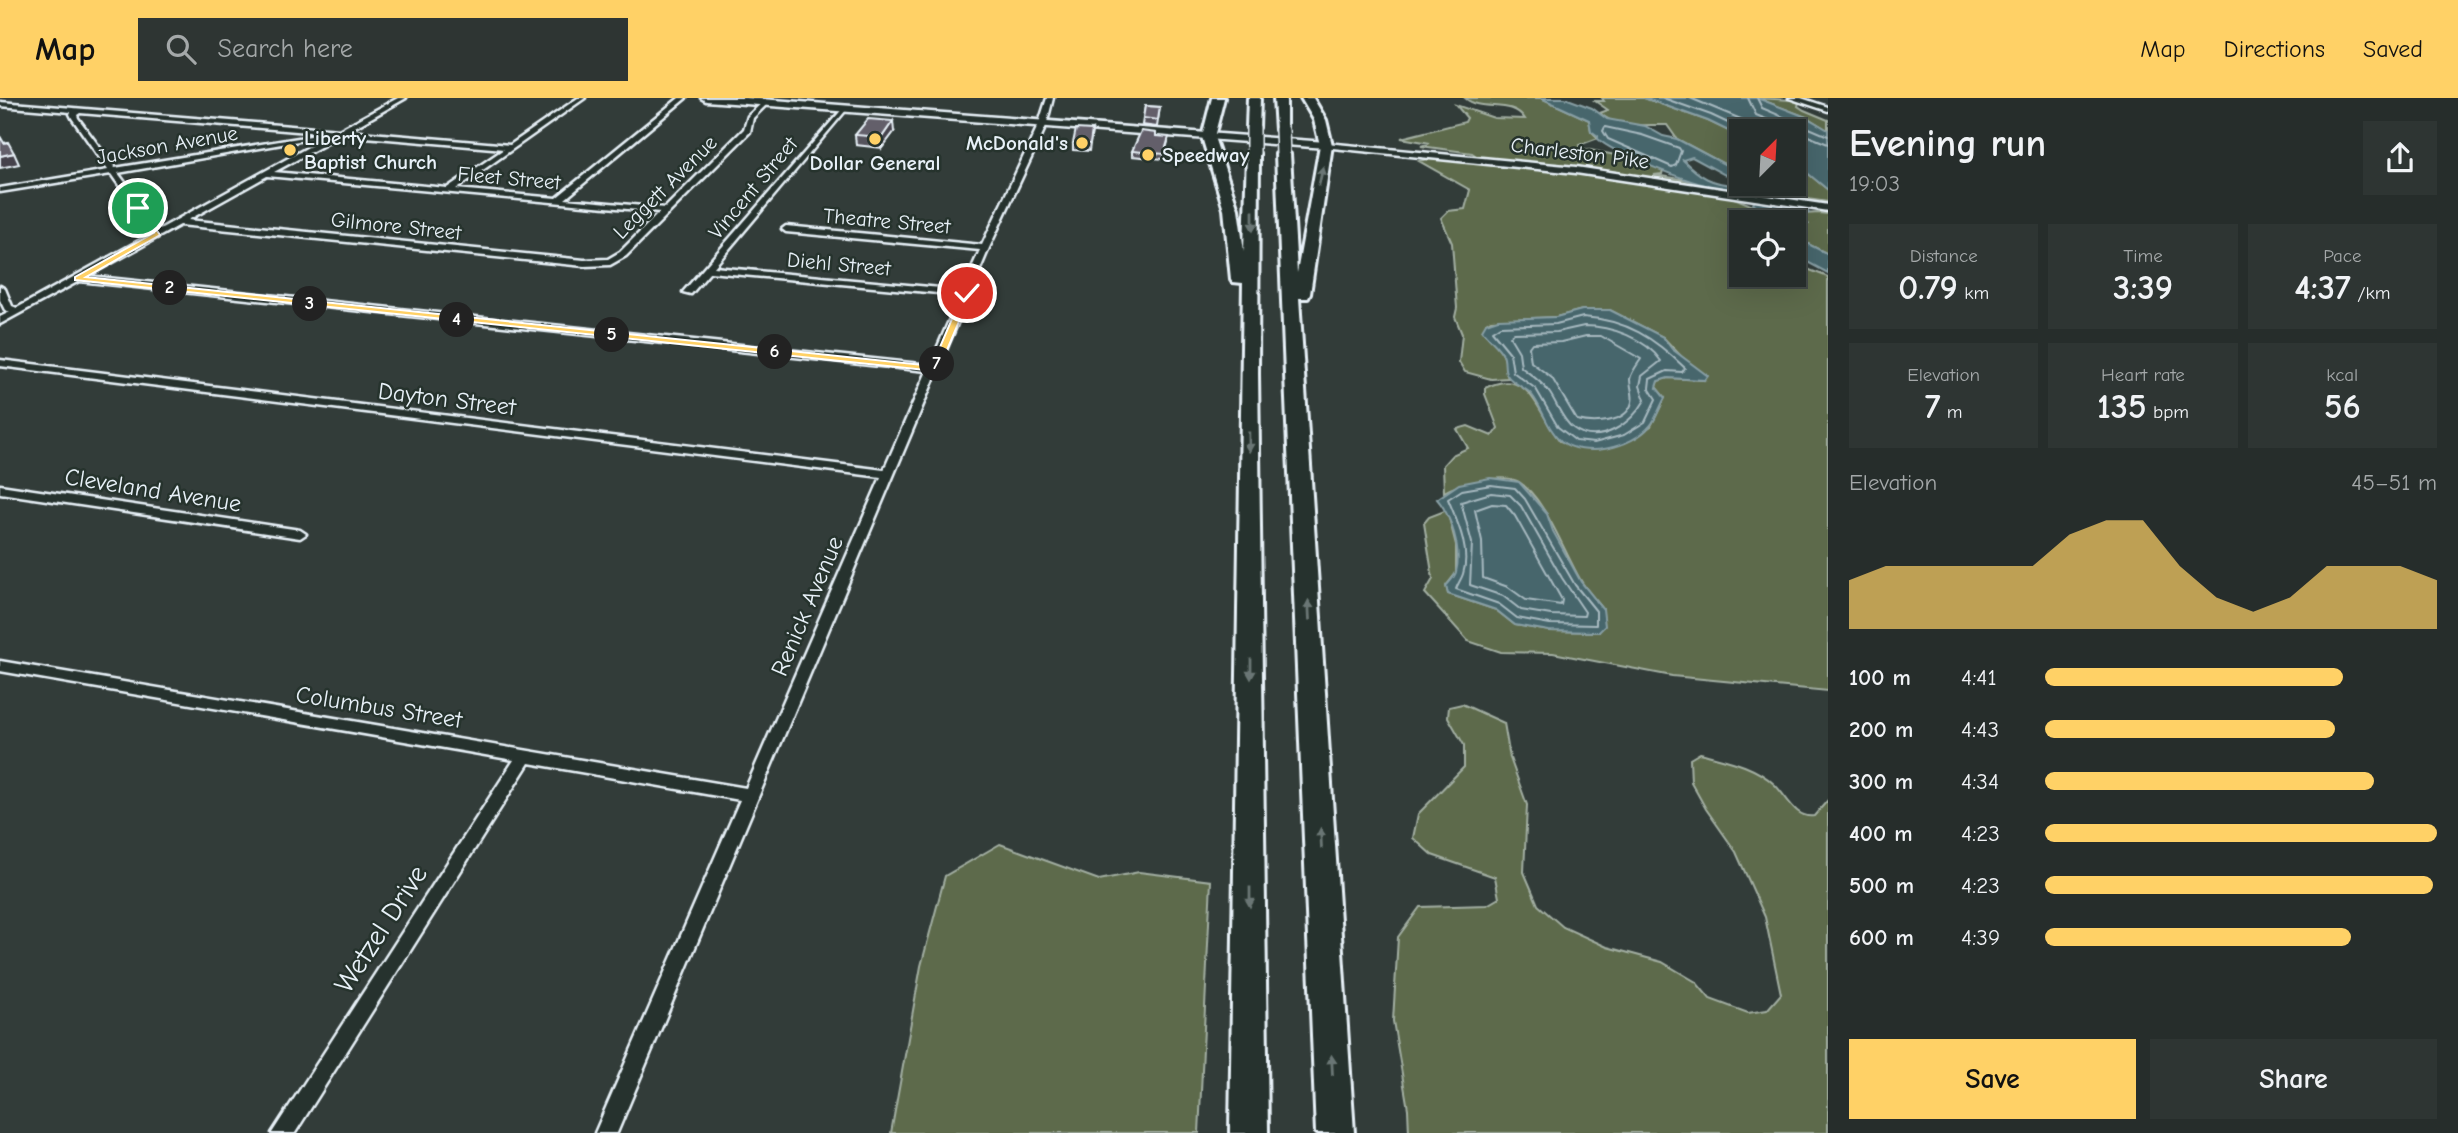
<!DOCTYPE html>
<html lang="en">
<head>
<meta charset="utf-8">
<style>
	:root { --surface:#262d2b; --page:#2e3533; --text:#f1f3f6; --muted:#a4a8a9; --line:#424947; --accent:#ffd166 }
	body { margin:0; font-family:"Comic Neue",sans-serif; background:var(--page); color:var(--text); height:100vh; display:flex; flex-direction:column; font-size:26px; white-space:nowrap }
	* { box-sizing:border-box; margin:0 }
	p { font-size:23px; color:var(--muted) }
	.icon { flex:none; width:38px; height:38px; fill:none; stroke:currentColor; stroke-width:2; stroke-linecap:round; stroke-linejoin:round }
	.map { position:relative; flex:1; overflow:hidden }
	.side { display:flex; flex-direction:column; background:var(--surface); width:630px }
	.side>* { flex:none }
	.needle { width:46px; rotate:24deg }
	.buttons { position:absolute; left:1729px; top:21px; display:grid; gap:14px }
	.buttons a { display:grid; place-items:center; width:77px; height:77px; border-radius:0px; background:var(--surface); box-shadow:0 7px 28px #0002,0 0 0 2px var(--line); font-size:35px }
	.pin { position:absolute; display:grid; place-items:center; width:60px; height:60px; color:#fff; margin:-30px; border:4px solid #fff; border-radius:50%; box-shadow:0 2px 7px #0007 }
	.km { position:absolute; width:35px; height:35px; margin:-18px; border-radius:50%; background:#222; color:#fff; font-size:19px; line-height:35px; text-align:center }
	.round { display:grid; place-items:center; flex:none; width:74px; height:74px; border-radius:0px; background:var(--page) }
	.headline { display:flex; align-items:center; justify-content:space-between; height:119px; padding:0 21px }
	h1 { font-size:38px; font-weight:600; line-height:52px }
	.metrics { display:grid; grid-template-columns:repeat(3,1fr); gap:10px; height:119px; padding:7px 21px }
	.metrics div { display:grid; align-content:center; border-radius:0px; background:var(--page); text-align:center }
	.metrics b { font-size:35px; font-weight:600 }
	.metrics small { font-size:19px; font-weight:400 }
	.metrics p { font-size:19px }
	.chart { height:196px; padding:14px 21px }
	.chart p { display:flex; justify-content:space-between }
	.chart svg { width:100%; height:126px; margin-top:7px; fill:var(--accent); opacity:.7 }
	.button { display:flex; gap:14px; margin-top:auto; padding:14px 21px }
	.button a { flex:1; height:80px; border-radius:0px; background:var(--accent); color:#111; font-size:28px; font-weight:600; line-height:80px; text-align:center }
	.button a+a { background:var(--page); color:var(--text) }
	ul { padding:0 21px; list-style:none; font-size:23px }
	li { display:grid; grid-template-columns:112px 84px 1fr; align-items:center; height:52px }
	li i { height:18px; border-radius:9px; background:var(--accent) }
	header { display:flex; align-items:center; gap:42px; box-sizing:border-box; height:98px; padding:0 35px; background:var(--accent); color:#111 }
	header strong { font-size:33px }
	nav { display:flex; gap:38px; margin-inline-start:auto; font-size:24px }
	.search { width:490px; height:63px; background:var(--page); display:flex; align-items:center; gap:18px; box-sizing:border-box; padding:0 24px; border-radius:0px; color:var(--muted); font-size:26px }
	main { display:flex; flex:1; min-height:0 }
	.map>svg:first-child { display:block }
	.green { fill:#5d6a4b; stroke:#a2aea2; stroke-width:2 }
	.water { fill:#46666c; stroke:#879ea4; stroke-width:2; fill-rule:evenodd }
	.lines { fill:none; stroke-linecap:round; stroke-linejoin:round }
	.shore { stroke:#a7b9c0; stroke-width:2 }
	.minor-casing { stroke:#e8f1f8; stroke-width:5 }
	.tertiary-casing { stroke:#e8f1f8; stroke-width:5 }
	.primary-casing { stroke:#e8f1f8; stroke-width:5 }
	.motorway-casing { stroke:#e8f1f8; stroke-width:6 }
	.minor { fill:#26332d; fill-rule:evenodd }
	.tertiary { fill:#26332d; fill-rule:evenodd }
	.primary { fill:#26332d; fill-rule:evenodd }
	.motorway { fill:#26332d; fill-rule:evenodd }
	.motorway-bridge-casing { stroke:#e8f1f8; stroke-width:16; stroke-linecap:butt }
	.motorway-bridge { stroke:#26332d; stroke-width:13 }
	.wall { fill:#55525c; stroke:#e8f1f8; stroke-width:2 }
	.shaded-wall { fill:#45424b; stroke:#e8f1f8; stroke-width:2 }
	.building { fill:#635f6b; stroke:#e8f1f8; stroke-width:2 }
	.oneway { fill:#6a7674 }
	.route { fill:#ffd166; stroke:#fff; stroke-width:2 }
	.poi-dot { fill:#ffd166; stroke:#26332d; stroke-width:2.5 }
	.labels { text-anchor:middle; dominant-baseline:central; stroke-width:5; stroke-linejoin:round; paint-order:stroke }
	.far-poi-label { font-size:21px; font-weight:bold; fill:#e8f1f8; stroke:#26332d; text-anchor:start }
	.far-street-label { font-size:21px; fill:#e8f1f8; stroke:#26332d }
	.street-label { font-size:24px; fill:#e8f1f8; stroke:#26332d }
	.near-street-label { font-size:28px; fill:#e8f1f8; stroke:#26332d }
</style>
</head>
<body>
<header>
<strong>Map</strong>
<div class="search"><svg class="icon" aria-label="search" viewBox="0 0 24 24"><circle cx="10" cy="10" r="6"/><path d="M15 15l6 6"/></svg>Search here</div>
<nav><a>Map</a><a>Directions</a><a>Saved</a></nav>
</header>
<main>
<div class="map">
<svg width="1828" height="1035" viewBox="0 0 1828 1035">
	<rect width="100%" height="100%" fill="#323c39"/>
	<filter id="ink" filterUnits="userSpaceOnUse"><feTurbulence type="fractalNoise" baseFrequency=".0143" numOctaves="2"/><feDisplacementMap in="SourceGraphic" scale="14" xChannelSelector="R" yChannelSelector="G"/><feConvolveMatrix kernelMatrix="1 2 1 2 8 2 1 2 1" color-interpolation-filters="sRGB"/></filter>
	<g filter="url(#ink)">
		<g class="green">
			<path d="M1465,0H1541L1589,22L1591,33L1598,40L1579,47L1580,50L1640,62L1663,72L1662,76L1654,77L1694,83L1751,107L1754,111L1746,124H1741V177H1794V166L1828,179V593L1672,578L1553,555L1501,554L1468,543L1425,495L1433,481L1424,425L1429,419L1447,412L1456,447V475L1446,488L1448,496L1496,512L1515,527L1549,533L1599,534L1603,511C1595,501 1586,492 1580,481C1564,454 1544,397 1517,383C1502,375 1458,386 1444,394L1443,367L1452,357L1468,350L1457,331L1468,328L1492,338L1498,330L1485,296V290C1530,267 1538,317 1560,343L1594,352L1626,344L1651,328L1665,300L1656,289L1658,283L1668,280L1704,282L1663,239L1610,212H1582L1556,219L1491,222L1486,225C1488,244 1496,242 1503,257C1507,264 1504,272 1508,280L1491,281L1465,274L1459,264L1462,236L1455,219L1457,210L1452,145L1441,120L1448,113L1465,111L1470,92L1419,63L1427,61L1476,63L1478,59L1472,55L1421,48L1430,45L1401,40L1465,24L1467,20L1456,7L1494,20L1525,21C1512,0 1482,15 1465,0Z"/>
			<path d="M1602,0H1644L1708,23L1741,39V75L1677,41L1667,27C1645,26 1617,32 1600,15L1608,12L1595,3H1604Z"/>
			<path d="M1757,0L1791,2L1799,5L1798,8L1804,12L1828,22V32L1806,19Z"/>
			<path d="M1794,64L1828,92V104L1793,99L1760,86H1794Z"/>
			<path d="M1819,115L1828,116V156L1800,142L1794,133L1799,128L1808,126L1800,119L1803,116Z"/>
			<path d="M1462,606L1504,625L1510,660L1527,707L1524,774L1538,807L1563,829L1607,849L1662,864L1696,884L1710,901L1748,915L1767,912L1781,896L1765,819L1736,754L1706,711L1691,684L1690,661L1700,655C1725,662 1754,667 1774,686C1787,698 1795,721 1814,718L1828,702V1035H1409L1408,1011L1393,923L1398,839L1420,809L1487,807L1499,800L1495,779L1432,757L1413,740L1418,716L1464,669V647L1448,619L1449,609Z"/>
			<path d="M1000,746L1099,782L1139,774L1211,783L1199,1035H891L921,868L945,778Z"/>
		</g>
		<g class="water">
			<path d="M1541,0H1565L1592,10L1607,21L1645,28L1663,38L1677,41L1741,75V86C1768,86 1790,96 1809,115L1800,119L1808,126L1794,131V124H1769L1768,117L1753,106L1756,100C1740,89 1726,92 1709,88C1684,82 1614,56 1598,41V38L1591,33L1589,22ZM1692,59L1729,79L1737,87C1712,87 1699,78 1683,62Z"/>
			<path d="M1644,0H1757L1806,19L1828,32V92L1794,64V33H1741V39L1708,23Z"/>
			<path d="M1794,133L1800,142L1828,156V175L1794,157Z"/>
			<path d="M1582,212H1610L1663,239L1672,251L1708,278L1705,282L1668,280L1658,283L1656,289L1665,300C1660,308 1656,322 1650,328C1632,350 1583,361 1561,343C1547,331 1543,311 1532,297C1526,289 1512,286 1507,277C1503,271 1506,263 1503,257C1498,247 1488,241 1482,232L1486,225L1498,221L1556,219Z"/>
			<path d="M1490,380L1519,384L1547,416L1553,433L1581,484L1603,511L1605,528L1599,534L1549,533L1515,527L1496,512L1448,496L1446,488C1449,484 1455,479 1456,474C1462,452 1451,417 1437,401L1459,386Z"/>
		</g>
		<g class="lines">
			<g class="shore">
				<path d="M1663,0L1711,17L1745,33"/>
				<path d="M1690,0L1748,24L1756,33"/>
				<path d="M1748,0L1756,17L1828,46"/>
				<path d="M1757,0L1762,10L1828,38"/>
				<path d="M1605,29L1642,37L1679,50L1681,53L1676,67L1672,69L1608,41L1603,33Z"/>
				<path d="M1583,219C1627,222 1654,240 1685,270L1682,274L1667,273L1650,281L1649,290L1656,301L1645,324L1624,337L1594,345L1576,343L1558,329L1536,291L1513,274L1510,255L1492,233L1500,228L1556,226Z"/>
				<path d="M1584,228C1611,228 1645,240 1661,263L1642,278L1640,288L1645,302C1633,324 1599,350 1573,330C1562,322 1557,305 1549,294C1541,283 1531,277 1521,269L1519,254L1510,239L1513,235L1557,234Z"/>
				<path d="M1586,238H1601L1641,261C1637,267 1631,275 1630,281C1630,289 1634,297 1632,304C1627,326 1593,326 1577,322L1552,280L1531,264L1529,249L1532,245L1561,244Z"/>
				<path d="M1491,387L1515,390L1525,401L1575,487L1596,513V527L1550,526L1517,520L1499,506L1456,491C1458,485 1461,482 1463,476C1471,452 1457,423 1448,401L1462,392Z"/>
				<path d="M1491,395L1510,397L1521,408L1562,480L1585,514L1584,518L1551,517L1521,512L1503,498L1470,487L1472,445L1461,404Z"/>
				<path d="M1492,406L1506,407L1515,418L1562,502L1561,507L1526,502L1508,489L1483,480L1482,443L1475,412Z"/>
			</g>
			<defs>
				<g id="minor">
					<path d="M398,0H406L348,33L510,47L578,0H585L456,91L556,100L679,0H686L565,101L665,110L744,31L748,18L764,3L769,4L753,20L750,34L626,158L610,167L584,168L180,127L88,178L930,267L960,197L710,174L691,196L683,194L845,8L847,11L714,169L962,192L980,152L786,134L782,131L786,128L982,147L1038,28L1047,0H1053L1046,28L989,150L617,1035H595L740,702L529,665L295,1035H272L514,662L0,573V563L746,690L881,379L0,268V262L884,372L927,273L79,183L0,226V219L10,214L5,212L0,202V188L5,191L12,208L17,210L153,135L111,76L0,94V90L108,72L72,20L70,16L71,14L0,8V4L339,32ZM80,15L332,36L160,131L118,75L327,38L323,36L115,70L78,20L77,17ZM342,37L504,51L447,90L274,74ZM267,78L660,114L620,154L608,161L584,162L188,122Z"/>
					<path d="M0,387L300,432L306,436L300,440L0,395Z"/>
				</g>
				<g id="tertiary">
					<path d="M1789,0H1801L1828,9V13Z"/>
					<path d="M1326,45L1576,69L1828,107V113L1576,75L1323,49L1322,47Z"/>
				</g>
				<path id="primary" d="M701,0H746L1326,44L1331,47L1326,50L706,3Z"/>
				<g id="motorway">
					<path d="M1212,0H1224L1214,39L1238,111L1244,153L1247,55L1253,51L1259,55L1258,276L1268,1035H1230L1243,185L1233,184L1231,181L1224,111L1202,39Z"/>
					<path d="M1248,0H1260L1259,30L1253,34L1247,30Z"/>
					<path d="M1274,0H1286V35L1282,36L1276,32Z"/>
					<path d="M1301,0H1313L1326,22L1332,47L1310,196L1308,200H1299L1354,1035H1316L1276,56L1283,52L1290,56L1297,175L1320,47L1314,22Z"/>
				</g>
			</defs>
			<use href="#minor" class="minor-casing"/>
			<use href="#tertiary" class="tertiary-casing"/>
			<use href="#primary" class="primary-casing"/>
			<use href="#motorway" class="motorway-casing"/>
			<use href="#minor" class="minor"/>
			<use href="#tertiary" class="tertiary"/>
			<use href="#primary" class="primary"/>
			<use href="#motorway" class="motorway"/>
			<defs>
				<g id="motorway-bridge">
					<path d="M1253,30V55"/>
					<path d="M1282,32L1283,56"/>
				</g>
			</defs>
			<use href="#motorway-bridge" class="motorway-bridge-casing"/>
			<use href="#motorway-bridge" class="motorway-bridge"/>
		</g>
		<g class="wall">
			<path d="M1145,8L1160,9L1157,29L1142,27Z"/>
			<path d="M1092,32L1089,53L1073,52V45Z"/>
			<path d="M894,34L882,50L856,47L855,37Z"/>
			<path d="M1156,38L1168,44L1163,61L1132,58V53Z"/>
		</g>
		<g class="shaded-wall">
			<path d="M893,23L894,34L882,50V39Z"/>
			<path d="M14,55L19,66L0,70V58Z"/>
		</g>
		<g class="building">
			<path d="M1145,8L1160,9L1158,22L1143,20Z"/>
			<path d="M868,21L893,23L882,39L855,37Z"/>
			<path d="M1076,31L1092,32L1090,46L1073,45Z"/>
			<path d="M1141,33L1156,35V38L1169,39L1164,56L1132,53Z"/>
			<path d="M0,38L4,45L8,44L14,55L0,58Z"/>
		</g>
		<defs><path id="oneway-solid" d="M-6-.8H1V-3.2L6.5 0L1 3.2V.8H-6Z" transform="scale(1.75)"/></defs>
		<g class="oneway">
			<use href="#oneway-solid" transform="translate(1321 78) rotate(-77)"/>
			<use href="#oneway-solid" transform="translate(1253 123) rotate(90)"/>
			<use href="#oneway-solid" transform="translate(1249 344) rotate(89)"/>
			<use href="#oneway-solid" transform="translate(1309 512) rotate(-93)"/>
			<use href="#oneway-solid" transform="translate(1251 571) rotate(90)"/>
			<use href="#oneway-solid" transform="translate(1321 740) rotate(-93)"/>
			<use href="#oneway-solid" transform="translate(1250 799) rotate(90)"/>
			<use href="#oneway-solid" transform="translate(1332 967) rotate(-93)"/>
		</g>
	</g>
	<path class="route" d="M135,109H140L160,137L86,179L932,268L963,195L967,193L971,195L939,271L935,273L75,182V179L154,135Z"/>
	<g class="poi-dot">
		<circle cx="875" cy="41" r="7"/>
		<circle cx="1082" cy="45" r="7"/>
		<circle cx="290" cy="52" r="7"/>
		<circle cx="1148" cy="57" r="7"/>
	</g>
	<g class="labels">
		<g class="far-poi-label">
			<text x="304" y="40">Liberty<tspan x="304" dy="24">Baptist Church</tspan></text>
			<text x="1068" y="45" text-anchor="end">McDonald's</text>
			<text x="1162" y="57">Speedway</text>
			<text x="875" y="65" text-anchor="middle">Dollar General</text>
		</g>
		<g class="far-street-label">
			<text transform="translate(167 47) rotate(-10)">Jackson Avenue</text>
			<text transform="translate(1580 55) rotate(7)">Charleston Pike</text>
			<text transform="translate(509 80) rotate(5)">Fleet Street</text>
			<text transform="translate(665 89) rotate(-45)">Leggett Avenue</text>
			<text transform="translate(753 90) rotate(-50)">Vincent Street</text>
			<text transform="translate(887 123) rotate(5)">Theatre Street</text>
			<text transform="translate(396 128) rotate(6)">Gilmore Street</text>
			<text transform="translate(839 166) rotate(5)">Diehl Street</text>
		</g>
		<g class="street-label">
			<text transform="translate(447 301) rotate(7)">Dayton Street</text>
			<text transform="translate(153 392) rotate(9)">Cleveland Avenue</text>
			<text transform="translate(807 508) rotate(-67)">Renick Avenue</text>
			<text transform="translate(379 609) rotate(9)">Columbus Street</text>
		</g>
		<g class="near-street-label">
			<text transform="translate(381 831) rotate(-57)">Wetzel Drive</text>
		</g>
	</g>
</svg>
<div class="buttons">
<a><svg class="needle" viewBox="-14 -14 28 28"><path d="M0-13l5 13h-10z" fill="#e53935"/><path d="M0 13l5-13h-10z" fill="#a4a8a9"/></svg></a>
<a><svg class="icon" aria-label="locate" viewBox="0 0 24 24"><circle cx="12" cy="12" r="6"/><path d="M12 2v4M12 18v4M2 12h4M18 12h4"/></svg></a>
</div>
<div class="pin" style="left:138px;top:110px;background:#1e9e55"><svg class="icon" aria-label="arrive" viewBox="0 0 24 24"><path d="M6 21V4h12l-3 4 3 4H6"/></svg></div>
<div class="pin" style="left:967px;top:195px;background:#d93025"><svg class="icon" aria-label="check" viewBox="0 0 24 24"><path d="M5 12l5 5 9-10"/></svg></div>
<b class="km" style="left:170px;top:190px">2</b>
<b class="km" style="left:310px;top:206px">3</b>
<b class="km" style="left:457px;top:222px">4</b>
<b class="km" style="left:612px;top:237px">5</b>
<b class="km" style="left:775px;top:254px">6</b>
<b class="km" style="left:937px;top:266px">7</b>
</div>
<section class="side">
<div class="headline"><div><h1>Evening run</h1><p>19:03</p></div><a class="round"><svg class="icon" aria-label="share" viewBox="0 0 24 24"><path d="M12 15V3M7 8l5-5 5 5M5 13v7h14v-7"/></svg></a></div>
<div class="metrics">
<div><p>Distance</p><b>0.79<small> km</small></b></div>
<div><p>Time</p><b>3:39</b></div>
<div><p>Pace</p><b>4:37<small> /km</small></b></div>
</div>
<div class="metrics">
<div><p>Elevation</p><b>7<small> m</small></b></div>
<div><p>Heart rate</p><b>135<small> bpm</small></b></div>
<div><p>kcal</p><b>56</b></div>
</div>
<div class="chart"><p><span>Elevation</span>45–51 m</p>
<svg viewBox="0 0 160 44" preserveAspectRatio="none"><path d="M0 44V27L10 22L20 22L30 22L40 22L50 22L60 11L70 6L80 6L90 22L100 33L110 38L120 33L130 22L140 22L150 22L160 27V44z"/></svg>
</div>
<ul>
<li><b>100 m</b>4:41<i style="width:76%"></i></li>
<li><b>200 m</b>4:43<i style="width:74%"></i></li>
<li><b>300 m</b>4:34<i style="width:84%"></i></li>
<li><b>400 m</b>4:23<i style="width:100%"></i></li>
<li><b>500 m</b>4:23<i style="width:99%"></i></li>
<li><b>600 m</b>4:39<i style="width:78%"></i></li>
</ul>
<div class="button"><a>Save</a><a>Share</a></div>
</section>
</main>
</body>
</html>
